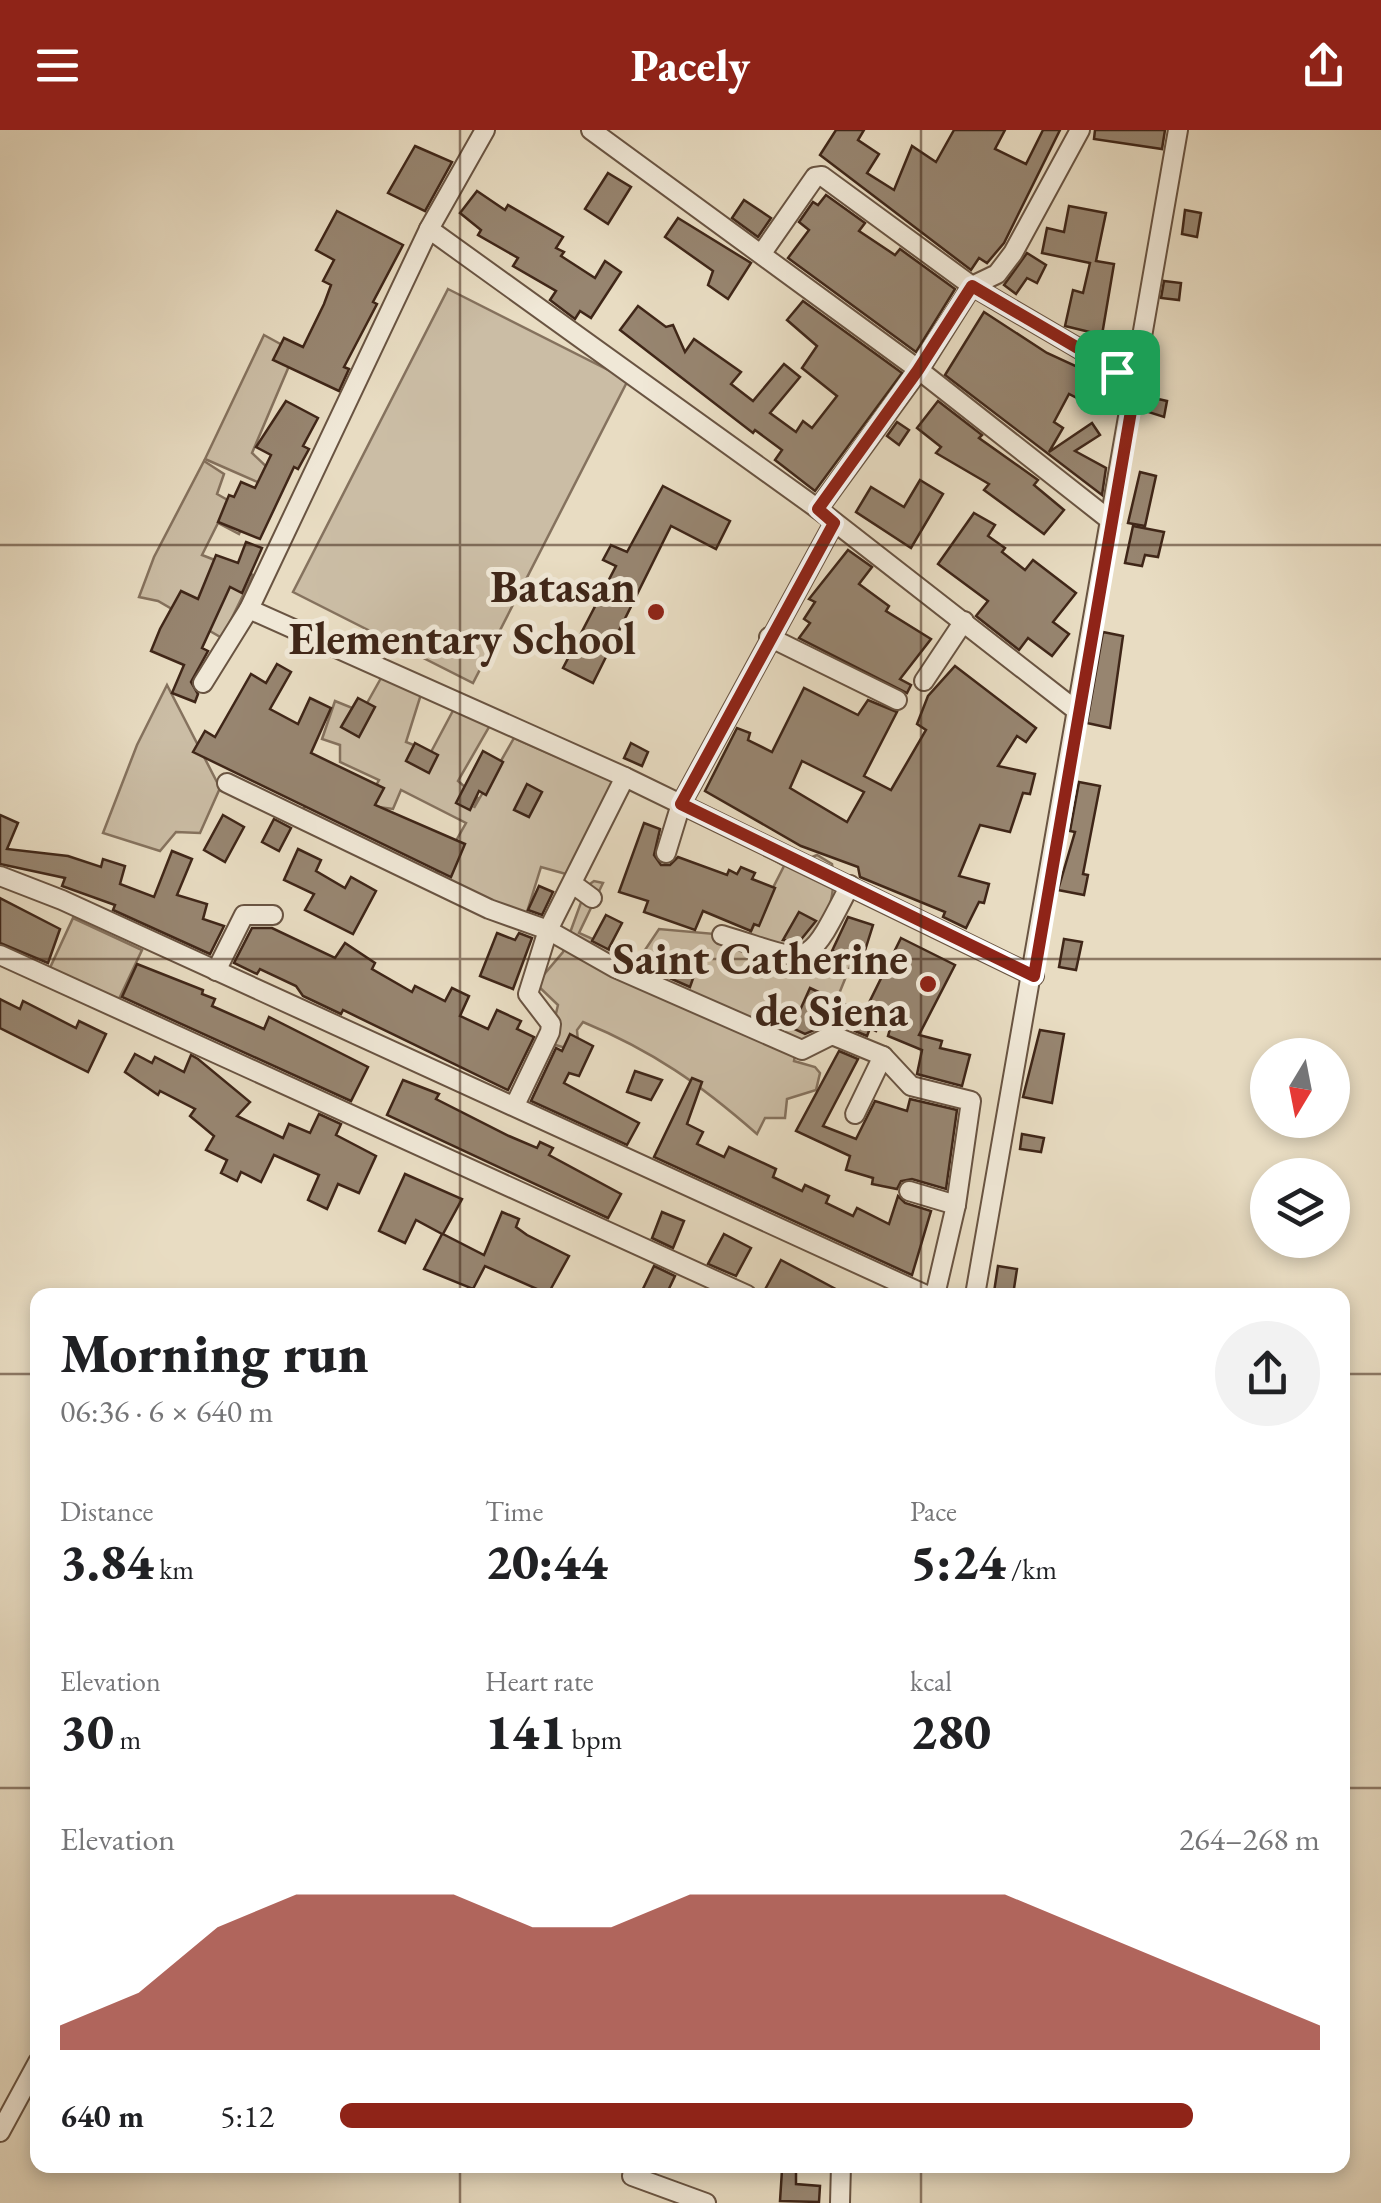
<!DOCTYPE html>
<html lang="en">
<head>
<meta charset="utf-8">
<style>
	:root { --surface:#fff; --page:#f2f2f2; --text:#202124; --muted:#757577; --accent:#8f2418 }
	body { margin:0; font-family:"EB Garamond",serif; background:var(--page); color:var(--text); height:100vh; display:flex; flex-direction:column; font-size:38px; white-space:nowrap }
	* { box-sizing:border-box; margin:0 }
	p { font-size:32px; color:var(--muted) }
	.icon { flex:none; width:55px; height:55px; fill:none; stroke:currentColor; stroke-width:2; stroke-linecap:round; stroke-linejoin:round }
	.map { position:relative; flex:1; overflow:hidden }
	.drawer { position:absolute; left:30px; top:1158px; width:1320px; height:885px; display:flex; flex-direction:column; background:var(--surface); border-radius:20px; box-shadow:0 5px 15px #0003 }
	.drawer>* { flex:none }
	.needle { width:65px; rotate:190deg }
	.tools { position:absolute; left:1250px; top:908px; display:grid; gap:20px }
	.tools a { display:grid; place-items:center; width:100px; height:100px; border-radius:50%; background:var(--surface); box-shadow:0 5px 15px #0003; font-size:50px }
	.pin { position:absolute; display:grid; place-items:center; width:85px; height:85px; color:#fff; margin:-42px; border-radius:20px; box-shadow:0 5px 15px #0006 }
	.round { display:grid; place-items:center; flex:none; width:105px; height:105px; border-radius:52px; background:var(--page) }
	.overview { display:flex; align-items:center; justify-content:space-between; height:170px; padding:0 30px }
	h1 { font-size:55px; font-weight:800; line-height:75px }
	.stats { display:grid; grid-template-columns:repeat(3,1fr); gap:15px; height:170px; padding:10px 30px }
	.stats div { display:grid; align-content:center }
	.stats b { font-size:50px; font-weight:800 }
	.stats small { font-size:28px; font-weight:400 }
	.stats p { font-size:28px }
	.chart { height:280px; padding:20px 30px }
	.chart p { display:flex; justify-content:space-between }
	.chart svg { width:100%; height:180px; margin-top:10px; fill:var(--accent); opacity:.7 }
	ul { padding:0 30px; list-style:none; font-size:32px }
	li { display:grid; grid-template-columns:160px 120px 1fr; align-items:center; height:75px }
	li i { height:25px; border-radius:12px; background:var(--accent) }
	header { display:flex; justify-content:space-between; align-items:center; height:130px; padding:0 30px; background:var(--accent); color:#fff; font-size:45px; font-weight:800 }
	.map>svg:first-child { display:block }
	.green { fill:#cbbda5; stroke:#85725e; stroke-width:2.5 }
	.building { fill:#978570; stroke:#3f2618; stroke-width:2.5; fill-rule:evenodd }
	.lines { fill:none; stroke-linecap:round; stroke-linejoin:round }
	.minor-casing { stroke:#695442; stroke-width:22 }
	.minor { stroke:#f0e8d7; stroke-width:18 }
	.route-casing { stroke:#fff; stroke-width:20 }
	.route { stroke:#8f2418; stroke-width:12 }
	.grid { fill:none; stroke:#3f2618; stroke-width:2.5; stroke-opacity:0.55 }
	.poi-dot { fill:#8f2418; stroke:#f0e8d7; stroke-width:4 }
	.labels { text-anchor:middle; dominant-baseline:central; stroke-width:10; stroke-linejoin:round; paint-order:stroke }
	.poi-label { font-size:45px; font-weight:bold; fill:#3f2618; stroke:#f0e8d7; text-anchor:end }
</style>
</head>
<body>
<header><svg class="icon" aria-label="menu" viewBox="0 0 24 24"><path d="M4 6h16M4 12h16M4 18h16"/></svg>Pacely<svg class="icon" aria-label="share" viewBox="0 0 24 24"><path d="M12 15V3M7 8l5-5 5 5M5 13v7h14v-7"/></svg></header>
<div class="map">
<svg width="1381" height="2073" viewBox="0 0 1381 2073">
	<rect width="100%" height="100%" fill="#e8dcc2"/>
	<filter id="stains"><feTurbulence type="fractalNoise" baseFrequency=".002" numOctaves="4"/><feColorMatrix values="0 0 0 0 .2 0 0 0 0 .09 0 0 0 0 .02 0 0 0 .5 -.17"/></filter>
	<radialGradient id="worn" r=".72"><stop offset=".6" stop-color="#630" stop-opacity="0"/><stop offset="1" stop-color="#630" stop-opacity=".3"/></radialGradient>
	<g class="green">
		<path d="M448,159L628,250L473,553L293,462Z"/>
		<path d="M264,205L295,222L252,323L269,339L262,354L205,329Z"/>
		<path d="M204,331L224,344L217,364L249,382L239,404L218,393L202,425L253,445L222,508L158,471L139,467L154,427Z"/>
		<path d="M385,541L423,558L406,612L431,622L456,575L493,590L458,651L478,668L474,678L514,608L628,658L584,749L541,737L526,785L435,748L466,693L401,660L393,679L379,677L442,729L432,750L298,689L310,667L359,686L379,650L340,632V615L322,609L335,571L362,582Z"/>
		<path d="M167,555L220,658L200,703L176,702L160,721L103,703L137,615Z"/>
		<path d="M773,714L805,730L817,725L832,734C838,767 824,794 809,824L826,831L844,811L854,827L832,881L813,914L796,919L794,931L815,937L820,943L816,960L787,969L785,988H765L757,1004C700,954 653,921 583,892L577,900L578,912L569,919L549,913L558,875L536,854L563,822L587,756L594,751L603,753L579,803L626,824L641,826L659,799L748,807L784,736L767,726Z"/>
		<path d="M73,788L142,820L118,871L49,840Z"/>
	</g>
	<g class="building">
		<path d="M836,0H864L858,10L879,24L867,43L894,60L912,16L936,32L954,0H1005L995,19L1026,34L1043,0H1060L1004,113L987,133L979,128L971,140L820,25Z"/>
		<path d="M1095,0H1165L1162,19L1094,9Z"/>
		<path d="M415,16L452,32L425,81L388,63Z"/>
		<path d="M608,43L631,57L608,94L585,79Z"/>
		<path d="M477,61L505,80L508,75L563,107L556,118L564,122L561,126L595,148L605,131L621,142L591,188L580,181L575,189L550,170L556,161L513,136L518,128L478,105L481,100L460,83Z"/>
		<path d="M826,65L865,93L859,101L895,125L900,119L955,159L916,222L788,128L809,100L799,92L813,72L818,75Z"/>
		<path d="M744,70L771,88L758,107L732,88Z"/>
		<path d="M1069,76L1106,83L1096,131L1114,134L1102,205L1065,196L1073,160L1083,163L1090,133L1042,123L1047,98L1064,102Z"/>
		<path d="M1185,80L1201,83L1197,107L1182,104Z"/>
		<path d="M337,81L403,115L373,172L377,174L344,237L349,239L339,261L273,230L284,208L303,217L324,174L331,155L323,151L334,130L316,120Z"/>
		<path d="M678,88L751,133L728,169L708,155L713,141L665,107Z"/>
		<path d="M1027,123L1046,135L1037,153L1027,148L1016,164L1004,155Z"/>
		<path d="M1164,151L1181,153L1179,170L1161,168Z"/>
		<path d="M803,171L902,243L815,361L775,330L782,320L755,300L753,303L620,200L638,176L666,197L673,195L685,222L694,209L741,242L731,254L753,271L784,234L800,247L770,283L796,302L803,291L812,298L837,266L802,238L817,216L787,190Z"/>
		<path d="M984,182L1047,223L1093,244L1079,269L1069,264L1054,292L1063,298L1049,322L1092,293L1100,305L1075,321L1106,338L1102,365L945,245Z"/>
		<path d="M1145,266L1167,271L1164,287L1142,280Z"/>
		<path d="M286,271L318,288L303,316L309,319L298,339L294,337L260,409L218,392L229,365L234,367L241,352L255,358L271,325L256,317Z"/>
		<path d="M938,271L982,305L979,308L1038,350L1034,355L1064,380L1044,404L984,360L989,354L936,323L941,317L917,298Z"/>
		<path d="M897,292L909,300L899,315L887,306Z"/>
		<path d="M1140,342L1156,346L1145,396L1128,393Z"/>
		<path d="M920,350L943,364L911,418L856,382L871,357L904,377Z"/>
		<path d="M663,356L730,391L716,419L671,396L593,553L563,538L616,436L603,430L611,415L627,422Z"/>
		<path d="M974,383L995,395L988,406L1005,418L1002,422L1025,440L1033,430L1076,463L1053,492L1069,504L1052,526L1028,508L1019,520L976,486L988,471L938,434Z"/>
		<path d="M1133,396L1164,402L1158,427L1145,425L1142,436L1125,433Z"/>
		<path d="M246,412L262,418L242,463L230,457L202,518L208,521L191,552L198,564L195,572L172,563L184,535L151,521L160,499L181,461L198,469L216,425L238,433Z"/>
		<path d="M848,420L872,437L859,454L889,476L886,481L931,509L900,549L911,555L907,563L799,508L810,493L804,489L815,472L809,469Z"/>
		<path d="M1103,502L1123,506L1110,598L1087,593Z"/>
		<path d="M277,534L291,542L270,579L298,594L310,568L331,578L311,623L384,658L375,675L465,714L451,747L193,622L205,601L215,607L251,544L266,553Z"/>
		<path d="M955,536L1036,598L1026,612L1017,606L998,636L1035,644L1030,664L1023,663L1010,702L980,695L959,746L989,754L984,773L979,772L966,798L943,787L945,782L860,747L858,737L801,716L705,661L737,598L750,603L748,610L772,622L804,558L858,585L868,570L897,582L864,646L891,660L926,600L917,594L928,566ZM802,631L864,662L847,692L790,658Z"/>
		<path d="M358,568L375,577L359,607L341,597Z"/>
		<path d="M415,613L438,625L429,643L406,631Z"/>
		<path d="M631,613L648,622L642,636L624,628Z"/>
		<path d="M483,621L503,632L486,665L479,661L470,680L456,673Z"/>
		<path d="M1079,652L1100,656L1083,744L1088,745L1084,765L1058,760L1075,702L1070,701Z"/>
		<path d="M527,654L542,662L529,687L514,680Z"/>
		<path d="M0,685L18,693L7,719L68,726L101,737L103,729L125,736L120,754L154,767L172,721L192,729L177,765L207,774L203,789L224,796L210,824L113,780L115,775L62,756L65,748L0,734Z"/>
		<path d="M223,685L244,697L225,732L204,720Z"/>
		<path d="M274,689L291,698L279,721L262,712Z"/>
		<path d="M644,693L660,699L654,725L661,735H670L678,727L727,745L729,740L737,744L741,737L755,743L752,749L775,758L759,796L754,794L751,801L703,781L695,800L644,782L648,771L619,762Z"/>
		<path d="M298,719L321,730L316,741L345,758L351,747L376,761L353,804L305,780L314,764L284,750Z"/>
		<path d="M539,756L553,762L542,785L528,780Z"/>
		<path d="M0,768L60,799L48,833L0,813Z"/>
		<path d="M799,782L816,791L799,812L783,810Z"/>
		<path d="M606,785L622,793L609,818L639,831L637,834L592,811Z"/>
		<path d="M848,787L873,795L862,830L832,821Z"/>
		<path d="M252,798H272L335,828L345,813L375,833L372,839L412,862L415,856L445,871L452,858L469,866L460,886L488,899L497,880L521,891L517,899L534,907L508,960L343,880L341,884L303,866L296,856L260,839L257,844L234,833Z"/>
		<path d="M497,803L515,810L519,803L532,808L513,859L480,846Z"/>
		<path d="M901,808L955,835L919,905L942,911L940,918L970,925L962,956L917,944L922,920L888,906L896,878L890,876L876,901L870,898L867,906L855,901Z"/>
		<path d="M1064,809L1082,812L1076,840L1059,837Z"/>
		<path d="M671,828L697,837L690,857L665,846Z"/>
		<path d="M137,834L203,860L202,864L215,869L212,876L264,899L269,887L368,937L351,971L122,867Z"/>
		<path d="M810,858L848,876L842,896L831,893L805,904L792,898Z"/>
		<path d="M0,869L20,879L23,871L76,898L79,891L106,904L88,942L0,898Z"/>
		<path d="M1040,900L1064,904L1052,973L1023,967Z"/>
		<path d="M570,904L593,916L579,946L569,943L564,953L639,993L627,1015L531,971L556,918L562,921Z"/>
		<path d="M839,921L858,929L823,996L856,1009L875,971L907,981L910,969L957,980L946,1059L912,1049L901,1051L897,1059L872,1054L873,1048L846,1040L850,1026L796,1001Z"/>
		<path d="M135,924L152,933L155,927L184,942L191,925L198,929L250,972L237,986L283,1008L289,994L310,1003L319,984L341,994L336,1005L376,1026L359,1063L338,1054L327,1079L308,1070L319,1045L274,1025L261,1052L241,1042L237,1051L221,1043L227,1030L206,1020L214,1006L190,986L195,979L160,961L158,965L125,942Z"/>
		<path d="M635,941L662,950L651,970L627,962Z"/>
		<path d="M692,948L702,952L687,994L703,1002L697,1014L724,1027L729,1017L776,1039L773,1047L802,1061L805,1055L829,1066L826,1073L853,1086L857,1078L889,1094L898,1066L905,1073L931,1081L912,1145L654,1027Z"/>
		<path d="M403,950L439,964L436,969L509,1006L537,1018L540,1012L553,1018L549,1025L621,1064L608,1088L387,985Z"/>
		<path d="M1022,1004L1044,1008L1041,1022L1020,1019Z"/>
		<path d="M405,1044L462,1069L443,1104L484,1125L502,1082L519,1089L516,1097L527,1105L569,1126L548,1164L485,1136L473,1159L424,1139L442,1104L416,1090L405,1113L379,1101Z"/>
		<path d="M662,1082L684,1091L673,1118L652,1108Z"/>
		<path d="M724,1104L751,1118L736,1146L708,1134Z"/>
		<path d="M781,1130L802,1141L847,1165H762Z"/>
		<path d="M654,1136L675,1146L666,1165H640Z"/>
		<path d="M998,1136L1017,1139L1013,1165L994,1162Z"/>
		<path d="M782,2040L796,2041V2054L820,2056L819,2072L780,2071Z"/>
	</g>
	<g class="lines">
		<defs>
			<g id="minor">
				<path d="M591,0L919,240L1111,391"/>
				<path d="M429,99L485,0"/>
				<path d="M762,123L815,47L822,46L972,156L1136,252"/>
				<path d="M818,379L919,240L972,156L997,144L1013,123L1080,0"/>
				<path d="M249,479L625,647L1034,846"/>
				<path d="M769,507L897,570"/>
				<path d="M924,551L964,491"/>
				<path d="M203,553L249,479L429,99L818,379L1077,581"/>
				<path d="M227,653L489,779L548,800L615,838L802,920L832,905L883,926L911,956L971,971L956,1075L935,1165"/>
				<path d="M666,723L681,674L834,393"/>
				<path d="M0,746L62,770L926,1165"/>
				<path d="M573,754L592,768"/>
				<path d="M722,805C812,832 804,845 850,755"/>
				<path d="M0,825L747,1165"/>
				<path d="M216,841L244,785H273"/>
				<path d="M515,975L550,902L551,894L528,864L548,800L625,647"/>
				<path d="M855,984L883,926"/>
				<path d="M909,1061L956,1075"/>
				<path d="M975,1165L1178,0"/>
				<path d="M0,2002L38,1932"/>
				<path d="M634,2035L632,2046L706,2073"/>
				<path d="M840,2073L841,2035"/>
			</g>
		</defs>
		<use href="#minor" class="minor-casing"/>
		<use href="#minor" class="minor"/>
	</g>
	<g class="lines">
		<defs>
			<path id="route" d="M972,156L1136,252L1034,846L681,674L834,393L818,379L918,240Z"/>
		</defs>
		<use href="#route" class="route-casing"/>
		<use href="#route" class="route"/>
	</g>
	<path class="grid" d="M460,0V1165M921,0V1165M0,415H1381M0,829H1381M0,1244H38M1342,1244H1381M0,1658H38M1342,1658H1381M460,2035V2073M921,2035V2073"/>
	<g class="poi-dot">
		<circle cx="656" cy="482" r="10"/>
		<circle cx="928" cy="854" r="10"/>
	</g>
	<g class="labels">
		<g class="poi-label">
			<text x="636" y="456">Batasan<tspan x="636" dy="52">Elementary School</tspan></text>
			<text x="908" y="828">Saint Catherine<tspan x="908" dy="52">de Siena</tspan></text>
		</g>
	</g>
	<rect width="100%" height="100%" filter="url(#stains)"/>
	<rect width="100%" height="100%" fill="url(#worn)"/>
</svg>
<div class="tools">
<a><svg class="needle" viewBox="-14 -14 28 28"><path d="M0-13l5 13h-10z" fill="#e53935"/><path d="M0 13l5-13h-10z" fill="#757577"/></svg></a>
<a><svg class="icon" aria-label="layers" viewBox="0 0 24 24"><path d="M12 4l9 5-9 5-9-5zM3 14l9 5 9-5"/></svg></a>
</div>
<div class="pin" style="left:1117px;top:242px;background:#1e9e55"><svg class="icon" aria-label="arrive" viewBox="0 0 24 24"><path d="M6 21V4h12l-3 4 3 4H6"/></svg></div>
<section class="drawer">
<div class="overview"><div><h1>Morning run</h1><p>06:36 · 6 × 640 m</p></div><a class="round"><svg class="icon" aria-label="share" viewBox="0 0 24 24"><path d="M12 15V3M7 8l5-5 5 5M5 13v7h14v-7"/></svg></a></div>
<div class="stats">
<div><p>Distance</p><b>3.84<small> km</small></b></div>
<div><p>Time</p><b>20:44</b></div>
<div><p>Pace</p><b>5:24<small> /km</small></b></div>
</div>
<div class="stats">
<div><p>Elevation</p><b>30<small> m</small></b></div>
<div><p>Heart rate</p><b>141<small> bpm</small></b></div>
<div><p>kcal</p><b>280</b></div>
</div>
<div class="chart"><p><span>Elevation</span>264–268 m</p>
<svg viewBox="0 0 160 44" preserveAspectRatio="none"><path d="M0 44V38L10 30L20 14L30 6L40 6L50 6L60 14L70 14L80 6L90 6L100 6L110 6L120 6L130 14L140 22L150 30L160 38V44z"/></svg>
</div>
<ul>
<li><b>640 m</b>5:12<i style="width:87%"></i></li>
</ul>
</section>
</div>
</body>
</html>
